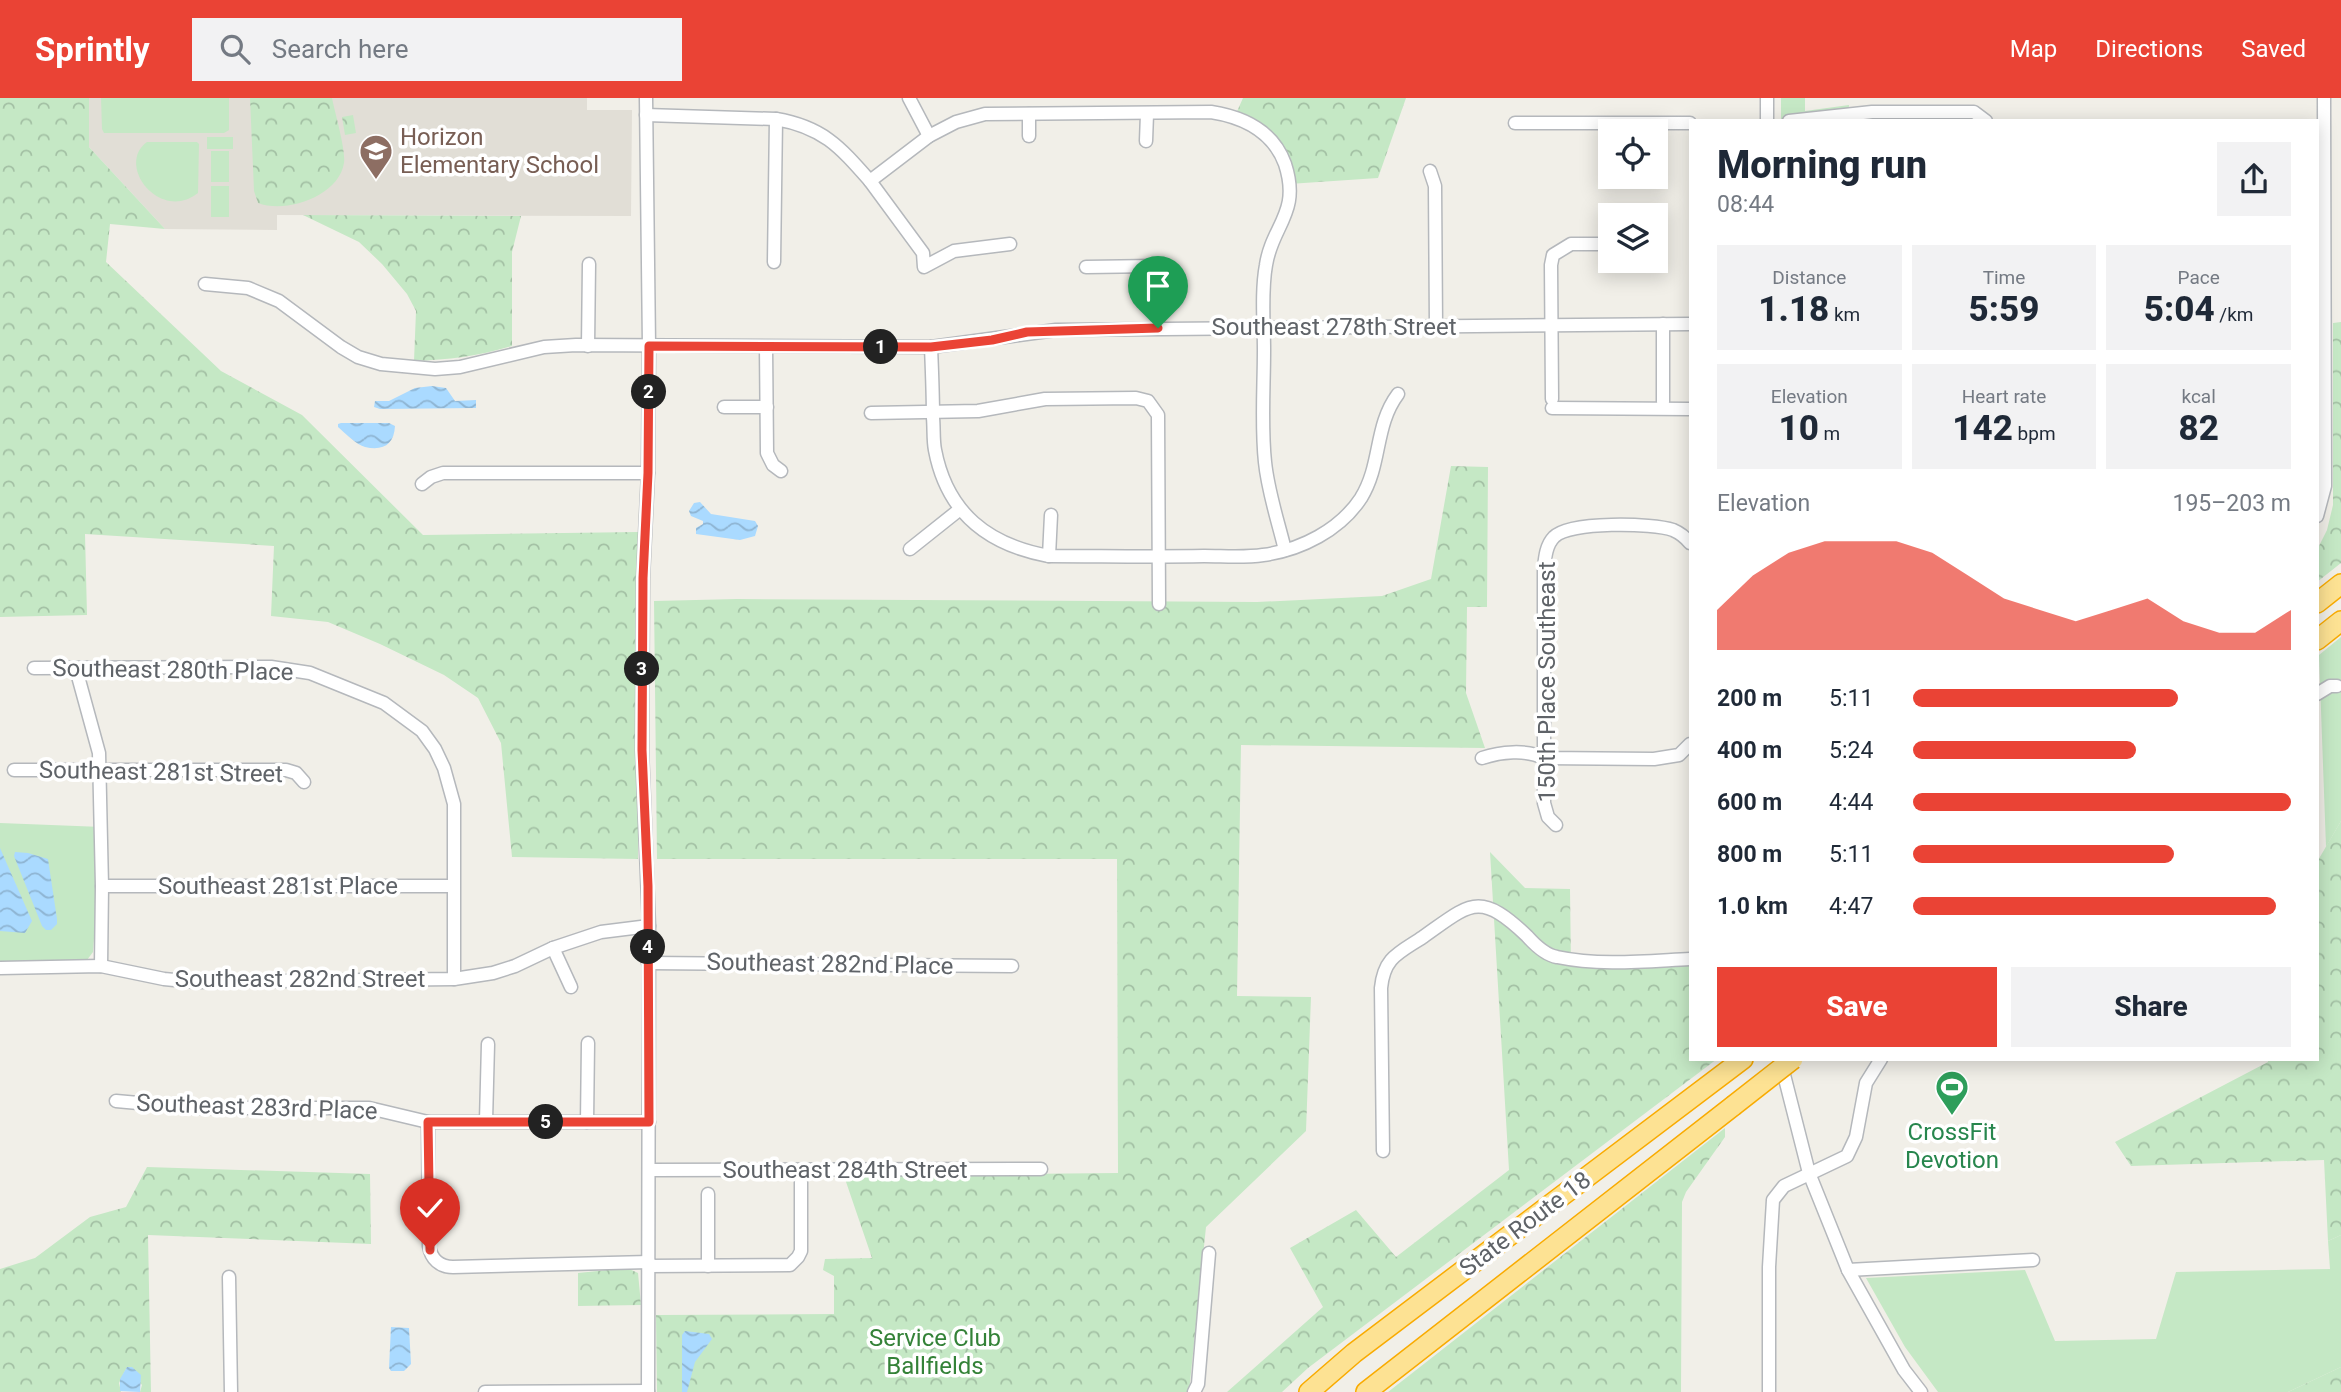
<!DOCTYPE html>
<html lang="en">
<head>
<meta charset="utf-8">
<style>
	:root { --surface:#fff; --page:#f2f2f3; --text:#1f2937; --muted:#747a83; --accent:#ea4335 }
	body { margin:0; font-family:Roboto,sans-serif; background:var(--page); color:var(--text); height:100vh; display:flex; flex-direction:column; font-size:26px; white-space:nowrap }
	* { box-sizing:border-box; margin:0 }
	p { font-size:23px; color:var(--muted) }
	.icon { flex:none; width:38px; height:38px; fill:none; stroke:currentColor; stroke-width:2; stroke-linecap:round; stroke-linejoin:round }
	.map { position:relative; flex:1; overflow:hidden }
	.side { position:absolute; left:1689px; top:21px; width:630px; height:942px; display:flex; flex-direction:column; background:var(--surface); border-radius:0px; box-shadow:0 4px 18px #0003 }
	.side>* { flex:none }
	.tools { position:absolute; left:1598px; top:21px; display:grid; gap:14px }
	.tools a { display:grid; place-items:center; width:70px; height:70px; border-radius:0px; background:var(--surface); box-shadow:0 4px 18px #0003; font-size:35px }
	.pin { position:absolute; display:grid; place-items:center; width:60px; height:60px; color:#fff; margin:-72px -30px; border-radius:50% 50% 50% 0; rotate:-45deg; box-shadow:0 0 7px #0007 }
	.pin .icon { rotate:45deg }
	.km { position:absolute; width:35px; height:35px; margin:-18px; border-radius:50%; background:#222; color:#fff; font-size:19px; line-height:35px; text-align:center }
	.round { display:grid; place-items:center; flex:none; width:74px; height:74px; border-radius:0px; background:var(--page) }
	.headline { display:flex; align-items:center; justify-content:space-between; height:119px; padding:0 28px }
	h1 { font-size:38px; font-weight:800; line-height:52px }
	.stats { display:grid; grid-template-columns:repeat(3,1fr); gap:10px; height:119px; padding:7px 28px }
	.stats div { display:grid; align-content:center; border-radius:0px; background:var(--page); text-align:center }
	.stats b { font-size:35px; font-weight:800 }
	.stats small { font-size:19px; font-weight:400 }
	.stats p { font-size:19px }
	.chart { height:196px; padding:14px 28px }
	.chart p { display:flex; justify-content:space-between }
	.chart svg { width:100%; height:126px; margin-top:7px; fill:var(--accent); opacity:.7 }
	.cta { display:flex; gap:14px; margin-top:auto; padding:14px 28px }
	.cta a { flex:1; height:80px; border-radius:0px; background:var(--accent); color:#fff; font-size:28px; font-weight:800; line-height:80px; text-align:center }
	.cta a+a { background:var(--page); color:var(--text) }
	ul { padding:0 28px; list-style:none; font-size:23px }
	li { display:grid; grid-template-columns:112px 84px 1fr; align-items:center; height:52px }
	li i { height:18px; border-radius:9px; background:var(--accent) }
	header { display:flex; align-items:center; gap:42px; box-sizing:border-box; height:98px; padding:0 35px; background:var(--accent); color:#fff }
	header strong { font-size:33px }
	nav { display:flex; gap:38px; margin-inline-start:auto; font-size:24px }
	.search { width:490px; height:63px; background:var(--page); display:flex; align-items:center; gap:18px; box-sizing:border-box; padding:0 24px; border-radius:0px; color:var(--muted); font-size:26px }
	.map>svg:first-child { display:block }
	.education { fill:#e1ded6 }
	.grass { fill:#c5e8c5 }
	.forest { fill:url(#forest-crowns) }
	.water { fill:url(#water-waves) }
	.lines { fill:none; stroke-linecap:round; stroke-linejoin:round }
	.minor-casing { stroke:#b5b8bc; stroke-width:15 }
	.highway-casing { stroke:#f9ab00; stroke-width:22 }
	.minor { stroke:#fff; stroke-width:12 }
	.highway { stroke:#fde293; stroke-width:19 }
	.highway-bridge-casing { stroke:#f9ab00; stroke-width:22; stroke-linecap:butt }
	.highway-bridge { stroke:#fde293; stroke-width:19 }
	.route-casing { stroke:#fff; stroke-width:14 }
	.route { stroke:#ea4335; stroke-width:9 }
	.labels { text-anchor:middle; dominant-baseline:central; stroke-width:7; stroke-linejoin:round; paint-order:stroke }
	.education-label { font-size:24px; fill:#785e54; stroke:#fff; text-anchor:start }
	.street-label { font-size:24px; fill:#5f6368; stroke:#fff }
	.leisure-label { font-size:24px; fill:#27864d; stroke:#fff }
	.park-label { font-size:24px; fill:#348238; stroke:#fff }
</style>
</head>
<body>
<header>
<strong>Sprintly</strong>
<div class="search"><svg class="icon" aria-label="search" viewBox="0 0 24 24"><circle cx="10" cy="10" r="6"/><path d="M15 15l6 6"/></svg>Search here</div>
<nav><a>Map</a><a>Directions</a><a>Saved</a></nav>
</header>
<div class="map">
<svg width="2341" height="1294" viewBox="0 0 2341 1294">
	<defs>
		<pattern id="forest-crowns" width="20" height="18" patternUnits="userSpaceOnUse" patternTransform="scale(1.75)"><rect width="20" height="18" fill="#c5e8c5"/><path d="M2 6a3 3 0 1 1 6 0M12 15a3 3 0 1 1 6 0" fill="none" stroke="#a3c0a4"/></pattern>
		<pattern id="water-waves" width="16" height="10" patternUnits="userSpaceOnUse" patternTransform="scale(1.75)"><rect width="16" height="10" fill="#aadaff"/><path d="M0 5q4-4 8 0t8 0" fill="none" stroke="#8eb4d2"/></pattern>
	</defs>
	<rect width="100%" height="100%" fill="#f1efe8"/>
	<path class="education" d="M89,0H587V12H632L631,118L277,117V132L165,131L89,49Z"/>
	<g class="grass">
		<path d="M101,0H229V32L224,35H104L102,31Z"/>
		<path d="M1781,0H1805V13L1849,7L1848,23H1781Z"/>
		<rect x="207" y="39" width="26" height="12"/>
		<path d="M147,44H197L199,46L198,95C160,125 115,67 147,44Z"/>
		<rect x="211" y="53" width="18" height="31"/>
		<rect x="211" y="88" width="18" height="31"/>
		<path d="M2341,539V723L2326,749L2319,557Z"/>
		<path d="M0,725L102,729L93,854L87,862L0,864Z"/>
		<path d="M2341,1137V1269L2288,1294H1938L1905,1249L1866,1180L2025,1172L2055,1243L2156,1241L2176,1174L2330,1171L2328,1143Z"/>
	</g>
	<g class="forest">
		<path d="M0,0H89V49L165,131L110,126L106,164L221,273L302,317L423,437L638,434V761L512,759L501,645L478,600L444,577L380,546L328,524L271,518L274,448L85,436L87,517L0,519Z"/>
		<path d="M250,0H332C335,15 346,52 344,65C339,98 286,116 258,105L254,93Z"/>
		<path d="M1243,0H1406L1378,80L1289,86L1281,57L1235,18Z"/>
		<path d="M353,17L356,35L345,37L342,19Z"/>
		<path d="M303,117L521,118L512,154V248C479,258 449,262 414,263L416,213L407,196L382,166L359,144Z"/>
		<path d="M2341,224V465L2317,484V452L2327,432L2333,407V225Z"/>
		<path d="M1451,368L1488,369L1487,509H1467L1466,595L1485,650L1241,647L1237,898L1311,899L1306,1033L1206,1129L1189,1294H657L656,1217L834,1216V1178L823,1172L825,1161L872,1160L844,1078L1118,1075L1117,761H657L654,503L737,501L1257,504L1382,498L1431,481Z"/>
		<path d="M2341,723V1137L2328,1143L2324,1062L2131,1068L2115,1044L2268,964V961H2317V764Z"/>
		<path d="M1490,754L1525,790L1570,791L1571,869L1690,867V961H1717L1308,1270L1282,1294H1227L1323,1209L1290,1150L1356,1112L1396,1159L1509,1072Z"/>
		<path d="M1725,1030V1039L1686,1094L1682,1104L1681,1294H1388Z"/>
		<path d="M147,1069L370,1076L371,1146L148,1137L151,1294H140L142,1287L127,1269L119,1285L121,1294H0V1171L35,1160L90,1119L126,1109Z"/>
		<path d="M627,1170L638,1175L641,1207L578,1208V1175Z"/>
		<path d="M2341,1269V1294H2288Z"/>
	</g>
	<g class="water">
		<path d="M432,288L446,290L455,303L476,302V310L380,311L374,309L375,303H389L415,290Z"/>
		<path d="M389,325L395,328C394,347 383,353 365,349C357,347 345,335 338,329V326L341,325Z"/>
		<path d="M700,404L711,416L755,423L758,428L755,438L740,442L696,436V430L703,426V423L691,418L689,413L694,405Z"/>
		<path d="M0,750L32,823L25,835L0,833Z"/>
		<path d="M15,754L28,755L48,761L57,821V826L51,832H46L42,828L14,758Z"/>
		<path d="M391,1229L409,1230L411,1266L404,1273H391L389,1270Z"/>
		<path d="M685,1233L709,1236L712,1241L695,1264L687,1294H682V1237Z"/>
		<path d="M127,1269H132L141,1277L140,1294L120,1293V1281Z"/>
	</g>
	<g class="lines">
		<defs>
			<g id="minor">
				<path d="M646,0L649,248L648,375L643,480L642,652L649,828L648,1294"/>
				<path d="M909,0L929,38"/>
				<path d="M1767,0V23"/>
				<path d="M1029,16V38"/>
				<path d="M646,17L776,21C823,29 840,49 870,83L929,38L956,24L985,16L1211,14C1243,19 1273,33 1285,66C1301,115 1272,127 1266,167C1261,194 1264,225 1264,252C1264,289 1261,327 1265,364C1268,394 1278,423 1285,452"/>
				<path d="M1789,23L1872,14H1974L1986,23"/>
				<path d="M1515,25H1690"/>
				<path d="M1146,43L1147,16"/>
				<path d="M1430,73L1435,88L1436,229"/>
				<path d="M870,83L923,155L924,169L954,153L1010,146"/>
				<path d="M774,164L776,21"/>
				<path d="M1086,169L1155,168L1158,230"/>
				<path d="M205,186L248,190L279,203L341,249L358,259L381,266L435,271L460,269L544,249L576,247L931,249L1056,232L1690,226"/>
				<path d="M1663,226V304"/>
				<path d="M588,248L589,166"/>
				<path d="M766,249L767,355L773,367L781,373"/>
				<path d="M931,249C932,273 933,296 933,320C934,330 933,342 935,352C947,415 988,447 1049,458C1101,458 1153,459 1204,458C1223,458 1244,460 1263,457C1301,452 1340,432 1361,400C1382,366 1374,328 1398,296"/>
				<path d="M1552,301L1551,167L1553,157L1571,146H1610"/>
				<path d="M724,309H767"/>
				<path d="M1552,310L1690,311"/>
				<path d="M871,315L978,313L1045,301L1136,300L1148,303L1158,317L1159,506"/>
				<path d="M422,386L431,379L443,375H648"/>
				<path d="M2317,418L2325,388L2324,0"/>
				<path d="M910,451L959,412"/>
				<path d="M1049,458L1051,417"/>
				<path d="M34,570L271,569L310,575L384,605L422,633L435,651L444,670L454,706V881"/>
				<path d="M76,571L99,655L102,788L101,868"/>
				<path d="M2317,596L2330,588H2337"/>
				<path d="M1482,660C1500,654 1526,651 1544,660L1654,661L1679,657L1690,646"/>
				<path d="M14,672H286L296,675L304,684"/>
				<path d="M1556,727L1548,719L1544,705V470C1545,460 1546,447 1554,439C1569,423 1653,425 1673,432C1680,435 1686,440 1690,445"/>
				<path d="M102,788H453"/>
				<path d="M553,850L571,889"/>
				<path d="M648,865L1012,868"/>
				<path d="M0,870L101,868L164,881L195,884L454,881L493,875L515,868L553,850L601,834L649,828"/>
				<path d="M1781,965L1809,1075L1848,1172L1904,1272L1921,1294"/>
				<path d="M116,1003L194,1010H369L428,1024H649"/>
				<path d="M486,1023L488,946"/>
				<path d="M428,1024L429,1148C431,1161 440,1169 453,1169L649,1164"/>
				<path d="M587,1024L588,945"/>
				<path d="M1383,1053L1381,890C1384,859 1399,855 1423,839C1470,806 1479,792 1527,838C1535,847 1545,857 1557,859C1600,868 1647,863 1690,861"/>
				<path d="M650,1072L1041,1071"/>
				<path d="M708,1096V1168"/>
				<path d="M649,1168L790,1167L798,1159L801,1153V1084"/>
				<path d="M1848,1172L2033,1162"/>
				<path d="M229,1179L231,1294"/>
				<path d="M485,1294L648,1293"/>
				<path d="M1194,1294L1198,1286L1209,1155"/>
				<path d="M1769,1294V1169L1773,1102L1784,1088L1847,1058L1856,1039L1866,985L1881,961"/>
			</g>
			<g id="highway">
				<path d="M2317,505L2341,486"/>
				<path d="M2317,542L2341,523"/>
				<path d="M1309,1294L1354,1255L1743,961"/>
				<path d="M1366,1294L1733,1008"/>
			</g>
		</defs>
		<use href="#minor" class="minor-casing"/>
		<use href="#highway" class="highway-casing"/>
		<use href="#minor" class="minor"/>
		<use href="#highway" class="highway"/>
		<defs>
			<path id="highway-bridge" d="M1733,1008L1793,961"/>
		</defs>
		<use href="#highway-bridge" class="highway-bridge-casing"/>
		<use href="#highway-bridge" class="highway-bridge"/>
	</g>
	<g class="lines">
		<defs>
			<path id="route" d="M430,1152L428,1024H649L648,788L642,652L643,480L648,375L649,248L931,249L992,242L1027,234L1158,230"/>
		</defs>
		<use href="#route" class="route-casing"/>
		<use href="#route" class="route"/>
	</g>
	<defs>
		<symbol id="school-pin" viewBox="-11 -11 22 30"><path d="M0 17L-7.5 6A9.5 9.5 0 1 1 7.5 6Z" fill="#8d6e63" stroke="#fff"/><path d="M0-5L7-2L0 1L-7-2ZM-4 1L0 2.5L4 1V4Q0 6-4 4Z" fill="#fff"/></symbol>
		<symbol id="stadium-pin" viewBox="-11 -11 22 30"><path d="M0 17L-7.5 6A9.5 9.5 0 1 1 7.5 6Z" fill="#2e9e5b" stroke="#fff"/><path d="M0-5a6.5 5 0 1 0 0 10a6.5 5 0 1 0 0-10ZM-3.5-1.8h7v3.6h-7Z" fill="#fff"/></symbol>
	</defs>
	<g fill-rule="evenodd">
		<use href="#school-pin" x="357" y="34" width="38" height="52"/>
		<use href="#stadium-pin" x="1933" y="970" width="38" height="52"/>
	</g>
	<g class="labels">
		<g class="education-label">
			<text x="400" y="39">Horizon<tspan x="400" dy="28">Elementary School</tspan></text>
		</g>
		<g class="street-label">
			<text x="1334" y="229">Southeast 278th Street</text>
			<text transform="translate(173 572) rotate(1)">Southeast 280th Place</text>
			<text transform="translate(1547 584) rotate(-90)">150th Place Southeast</text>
			<text transform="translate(161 674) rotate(1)">Southeast 281st Street</text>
			<text x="278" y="788">Southeast 281st Place</text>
			<text transform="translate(830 866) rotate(1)">Southeast 282nd Place</text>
			<text x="300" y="881">Southeast 282nd Street</text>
			<text transform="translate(257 1009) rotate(2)">Southeast 283rd Place</text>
			<text x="845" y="1072">Southeast 284th Street</text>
			<text transform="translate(1525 1126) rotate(-37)">State Route 18</text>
		</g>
		<g class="leisure-label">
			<text x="1952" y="1034">CrossFit<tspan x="1952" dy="28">Devotion</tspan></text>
		</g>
		<g class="park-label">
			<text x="935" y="1240">Service Club<tspan x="935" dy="28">Ballfields</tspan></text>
		</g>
	</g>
</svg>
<div class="tools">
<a><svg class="icon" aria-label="locate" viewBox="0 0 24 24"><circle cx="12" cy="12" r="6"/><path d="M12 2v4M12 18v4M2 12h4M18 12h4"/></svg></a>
<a><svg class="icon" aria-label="layers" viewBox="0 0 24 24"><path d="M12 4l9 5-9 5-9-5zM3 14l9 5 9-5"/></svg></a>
</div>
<div class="pin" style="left:1158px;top:230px;background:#1e9e55"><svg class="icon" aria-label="arrive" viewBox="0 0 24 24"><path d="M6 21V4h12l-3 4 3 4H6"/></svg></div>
<div class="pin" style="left:430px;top:1152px;background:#d93025"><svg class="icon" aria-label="check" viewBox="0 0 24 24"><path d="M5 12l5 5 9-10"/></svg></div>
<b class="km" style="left:881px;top:249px">1</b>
<b class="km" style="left:649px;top:294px">2</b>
<b class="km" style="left:642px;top:571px">3</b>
<b class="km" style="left:648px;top:849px">4</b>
<b class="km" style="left:546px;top:1024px">5</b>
<section class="side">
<div class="headline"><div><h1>Morning run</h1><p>08:44</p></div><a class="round"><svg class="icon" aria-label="share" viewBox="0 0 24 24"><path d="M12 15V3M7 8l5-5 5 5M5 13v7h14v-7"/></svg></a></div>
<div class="stats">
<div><p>Distance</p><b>1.18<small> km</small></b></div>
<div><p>Time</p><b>5:59</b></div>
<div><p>Pace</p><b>5:04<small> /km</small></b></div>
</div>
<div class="stats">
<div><p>Elevation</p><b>10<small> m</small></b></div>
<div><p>Heart rate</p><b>142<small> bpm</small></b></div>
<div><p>kcal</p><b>82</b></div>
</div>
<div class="chart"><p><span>Elevation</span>195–203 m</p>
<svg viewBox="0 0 160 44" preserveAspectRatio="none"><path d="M0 44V30L10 18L20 10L30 6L40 6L50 6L60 10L70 18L80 26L90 30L100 34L110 30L120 26L130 34L140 38L150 38L160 30V44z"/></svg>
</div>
<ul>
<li><b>200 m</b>5:11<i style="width:70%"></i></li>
<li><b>400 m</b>5:24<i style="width:59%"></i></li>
<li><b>600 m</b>4:44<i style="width:100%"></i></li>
<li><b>800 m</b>5:11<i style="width:69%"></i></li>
<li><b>1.0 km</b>4:47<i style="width:96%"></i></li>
</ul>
<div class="cta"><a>Save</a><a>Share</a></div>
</section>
</div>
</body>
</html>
